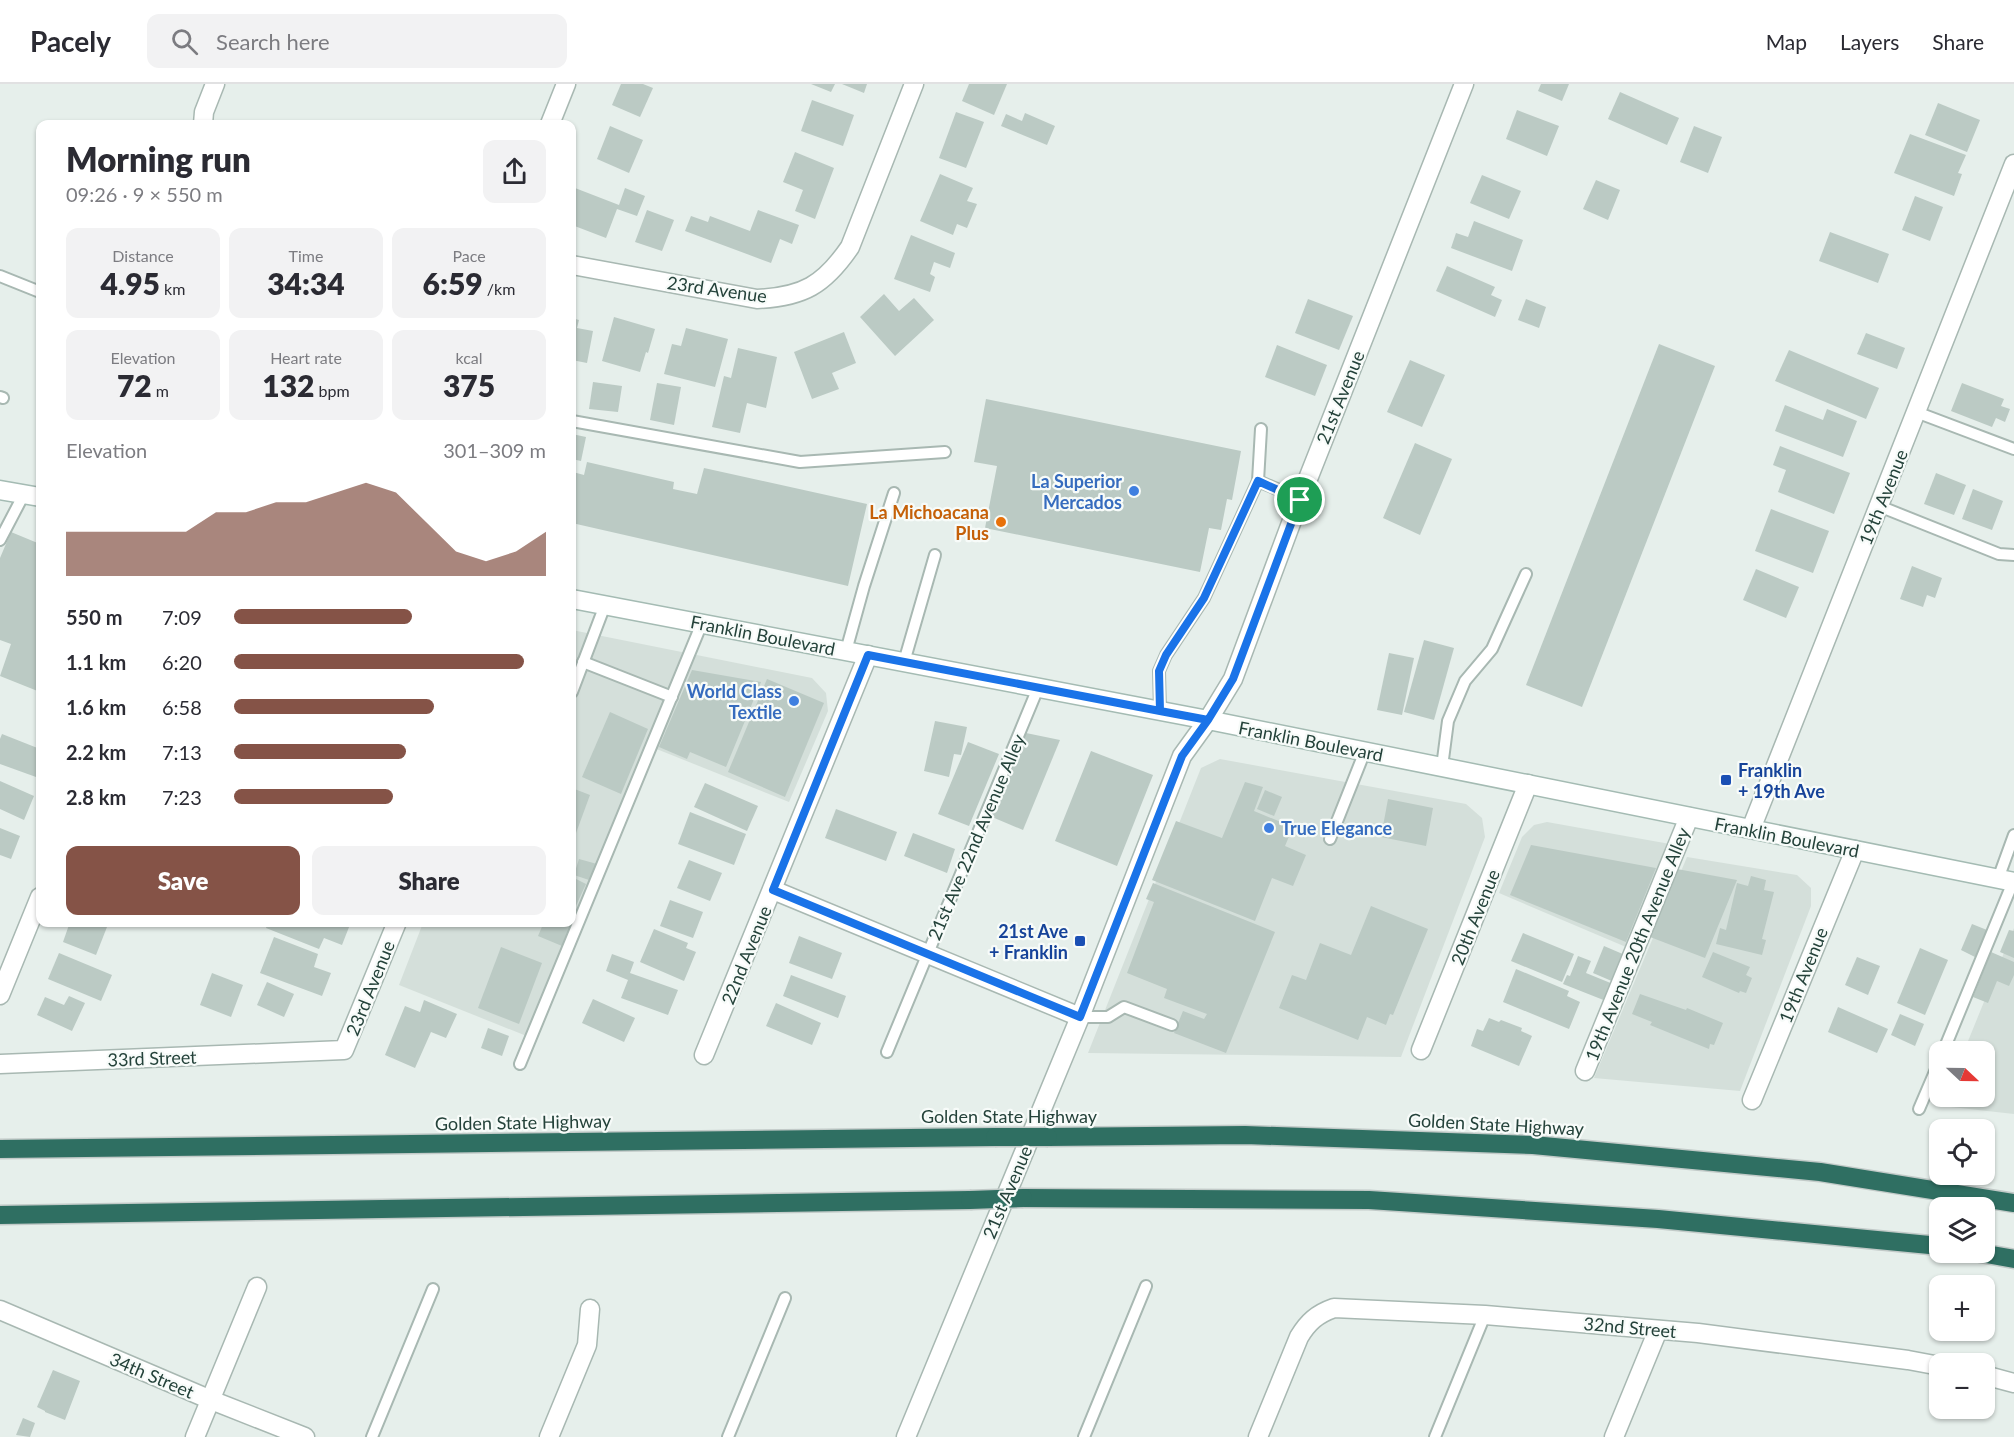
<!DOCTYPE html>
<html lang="en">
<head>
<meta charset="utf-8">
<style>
	:root { --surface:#fff; --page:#f2f2f3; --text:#2b2b33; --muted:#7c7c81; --line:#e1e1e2; --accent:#855347 }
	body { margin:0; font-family:Lato,sans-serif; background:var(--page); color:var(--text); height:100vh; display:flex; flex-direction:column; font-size:22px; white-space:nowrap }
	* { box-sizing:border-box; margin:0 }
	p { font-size:20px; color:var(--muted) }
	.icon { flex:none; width:33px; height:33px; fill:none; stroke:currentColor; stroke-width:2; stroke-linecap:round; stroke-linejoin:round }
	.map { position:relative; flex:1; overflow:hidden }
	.sheet { position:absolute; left:36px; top:36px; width:540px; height:807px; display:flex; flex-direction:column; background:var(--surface); border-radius:12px; box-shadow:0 2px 4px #0004 }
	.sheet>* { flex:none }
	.needle { width:39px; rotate:112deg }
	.fabs { position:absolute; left:1929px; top:957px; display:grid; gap:12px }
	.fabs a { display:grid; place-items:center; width:66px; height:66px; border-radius:12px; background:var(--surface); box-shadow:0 2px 4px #0004; font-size:30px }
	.pin { position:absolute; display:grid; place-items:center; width:51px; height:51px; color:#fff; margin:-26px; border:3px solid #fff; border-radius:50%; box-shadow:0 2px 6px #0007 }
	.round { display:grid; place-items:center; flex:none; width:63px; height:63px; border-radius:12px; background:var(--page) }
	.headline { display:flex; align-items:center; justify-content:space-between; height:102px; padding:0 30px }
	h1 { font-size:33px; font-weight:800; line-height:45px }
	.metrics { display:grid; grid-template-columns:repeat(3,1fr); gap:9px; height:102px; padding:6px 30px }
	.metrics div { display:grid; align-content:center; border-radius:12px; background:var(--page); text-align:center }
	.metrics b { font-size:30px; font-weight:800 }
	.metrics small { font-size:16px; font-weight:400 }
	.metrics p { font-size:16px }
	.chart { height:168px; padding:12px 30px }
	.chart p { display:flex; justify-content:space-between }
	.chart svg { width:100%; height:108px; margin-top:6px; fill:var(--accent); opacity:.7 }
	.cta { display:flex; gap:12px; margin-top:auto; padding:12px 30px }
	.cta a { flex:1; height:69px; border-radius:12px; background:var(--accent); color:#fff; font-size:24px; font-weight:800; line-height:69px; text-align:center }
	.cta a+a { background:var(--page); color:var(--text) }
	ul { padding:0 30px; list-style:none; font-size:20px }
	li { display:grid; grid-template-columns:96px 72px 1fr; align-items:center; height:45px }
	li i { height:15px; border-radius:8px; background:var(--accent) }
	header { display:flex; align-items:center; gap:36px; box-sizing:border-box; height:84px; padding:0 30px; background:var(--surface); border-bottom:2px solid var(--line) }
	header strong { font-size:28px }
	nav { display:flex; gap:33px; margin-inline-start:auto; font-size:21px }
	.search { width:420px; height:54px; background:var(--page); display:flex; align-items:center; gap:15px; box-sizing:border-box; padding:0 21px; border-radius:12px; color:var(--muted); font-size:22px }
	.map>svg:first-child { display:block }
	.built { fill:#d4dfda }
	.building { fill:#bbcac4 }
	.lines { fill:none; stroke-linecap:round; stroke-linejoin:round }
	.lane-casing { stroke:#a8b8b2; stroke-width:14 }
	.street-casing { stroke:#a8b8b2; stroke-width:21 }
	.secondary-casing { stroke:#a4bbb3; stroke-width:21 }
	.highway-casing { stroke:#c2cac8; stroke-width:21 }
	.lane { stroke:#fff; stroke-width:10 }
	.street { stroke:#fff; stroke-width:18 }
	.secondary { stroke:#fff; stroke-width:18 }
	.highway { stroke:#2f6f62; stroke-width:18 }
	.highway-bridge-casing { stroke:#c2cac8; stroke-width:21; stroke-linecap:butt }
	.highway-bridge { stroke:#2f6f62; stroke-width:18 }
	.route-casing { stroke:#fff; stroke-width:12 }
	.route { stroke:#1a73e8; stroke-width:8 }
	.shop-dot { fill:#3f7fe0; stroke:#f7fbf9; stroke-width:2 }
	.food-dot { fill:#e8710a; stroke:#f7fbf9; stroke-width:2 }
	.transit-dot { fill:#1a4fb4; stroke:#f7fbf9; stroke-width:2 }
	.labels { text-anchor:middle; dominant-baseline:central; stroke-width:4.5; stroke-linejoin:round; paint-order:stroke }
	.street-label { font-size:18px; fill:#24423a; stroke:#f7fbf9 }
	.shop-label { font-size:18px; font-weight:bold; fill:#366cbe; stroke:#f7fbf9; text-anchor:end }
	.food-label { font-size:18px; font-weight:bold; fill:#c56008; stroke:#f7fbf9; text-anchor:end }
	.transit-label { font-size:18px; font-weight:bold; fill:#164399; stroke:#f7fbf9; text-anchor:start }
</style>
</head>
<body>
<header>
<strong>Pacely</strong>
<div class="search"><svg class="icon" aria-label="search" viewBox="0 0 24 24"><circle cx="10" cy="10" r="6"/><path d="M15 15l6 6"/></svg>Search here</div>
<nav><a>Map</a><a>Layers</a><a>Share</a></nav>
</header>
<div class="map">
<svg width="2014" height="1353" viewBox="0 0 2014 1353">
	<rect width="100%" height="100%" fill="#e6efeb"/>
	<g class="built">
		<path d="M572,546L812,594L826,609L828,627L789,718L654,664L534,955L399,901L423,839L572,838Z"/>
		<path d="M1220,675L1466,720L1482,734L1485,753L1401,973L1088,969L1201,684Z"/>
		<path d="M1547,738L1670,760L1626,863L1499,809L1522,753L1534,741Z"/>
		<path d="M1687,773L1797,791L1811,804V822L1740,1007L1594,994Z"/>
		<path d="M2014,844V1030L1942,1022L1946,1013L1984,1012V968L1964,967Z"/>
	</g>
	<g class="building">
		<path d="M621,0H643L653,4L640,33L612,21Z"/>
		<path d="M811,0H835L831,8Z"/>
		<path d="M842,0H867L864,9Z"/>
		<path d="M969,0H1007L994,31L962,17Z"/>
		<path d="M1541,0H1569L1562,17L1538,7Z"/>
		<path d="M1620,8L1679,34L1667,61L1608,35Z"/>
		<path d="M812,16L854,31L843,62L801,47Z"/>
		<path d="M1938,19L1980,36L1967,68L1925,51Z"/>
		<path d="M1517,26L1559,42L1547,72L1506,55Z"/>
		<path d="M956,28L984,38L966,84L939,74Z"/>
		<path d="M1025,29L1055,42L1047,61L1001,42L1006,30L1022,37Z"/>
		<path d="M610,42L643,56L629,89L597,75Z"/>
		<path d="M1694,42L1722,53L1708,89L1680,78Z"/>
		<path d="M1910,50L1966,71L1958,89L1962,90L1954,112L1894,89Z"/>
		<path d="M795,68L834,84L815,135L795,127L803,106L783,98Z"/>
		<path d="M940,90L973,104L967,117L977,120L967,144L957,140L953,151L920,137Z"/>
		<path d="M1482,91L1521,107L1509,135L1470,119Z"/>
		<path d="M1596,96L1620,106L1608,136L1583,125Z"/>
		<path d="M575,104L619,121L625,104L645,112L637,132L617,125L606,154L572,141V114Z"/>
		<path d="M1915,112L1943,123L1930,157L1902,146Z"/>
		<path d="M647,126L674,136L662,167L635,158Z"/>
		<path d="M758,126L799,141L792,160L780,155L771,179L685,147L691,132L708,138L710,132L750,147Z"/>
		<path d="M1474,137L1523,156L1512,187L1451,164L1456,149L1468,153Z"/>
		<path d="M1830,148L1889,170L1878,199L1819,177Z"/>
		<path d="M911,151L955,169L950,184L934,178L930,190L935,193L930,208L894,195Z"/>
		<path d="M1447,182L1495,203L1491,211L1502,216L1495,233L1436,207Z"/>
		<path d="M884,210L899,227L914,214L934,236L895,272L860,233Z"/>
		<path d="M1308,215L1353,232L1339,266L1295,249Z"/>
		<path d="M1526,215L1546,223L1539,244L1518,236Z"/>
		<path d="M614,233L655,245L648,269L646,268L640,288L602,277Z"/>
		<path d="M572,234L579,236L577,244L593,247L587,279L572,276L574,267L572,266Z"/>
		<path d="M686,244L728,255L715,303L664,290L672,260L681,262Z"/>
		<path d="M844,248L856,279L832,289L839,305L812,315L794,268Z"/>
		<path d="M1866,249L1905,264L1897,285L1857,270Z"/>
		<path d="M1659,260L1715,282L1582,623L1526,601Z"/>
		<path d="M1277,261L1327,281L1315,312L1265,293Z"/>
		<path d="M738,264L777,273L766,324L747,319L740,349L712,343L724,292L731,294Z"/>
		<path d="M1789,266L1879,304L1866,335L1775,297Z"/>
		<path d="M1410,276L1445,291L1422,343L1387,328Z"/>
		<path d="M593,298L622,302L618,328L589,325Z"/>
		<path d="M657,299L681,303L674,341L650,336Z"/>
		<path d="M1962,299L2004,315L2001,322L2010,325L2005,338L1996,334L1992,343L1951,327Z"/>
		<path d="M986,315L1241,367L1232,416L1227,415L1221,446L1209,444L1200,488L985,444L997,382L974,378Z"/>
		<path d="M1785,321L1823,336L1827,325L1857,337L1843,373L1775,347Z"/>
		<path d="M572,350L586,353L581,377L572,375Z"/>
		<path d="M1415,359L1452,375L1420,451L1383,434Z"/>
		<path d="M1780,362L1850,389L1834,430L1778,408L1786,386L1773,381Z"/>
		<path d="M587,378L674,398L673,405L697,410L704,384L867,420L848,502L572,439V396L573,388L584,391Z"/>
		<path d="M1936,389L1966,401L1954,431L1924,420Z"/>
		<path d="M1973,405L2003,417L1992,446L1962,435Z"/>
		<path d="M1771,425L1829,447L1813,489L1755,467Z"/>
		<path d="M11,448L40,460V608L0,592L11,560L0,556V474Z"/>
		<path d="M1912,482L1942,494L1935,514L1927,511L1923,523L1900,515Z"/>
		<path d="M1756,485L1799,503L1786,534L1743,516Z"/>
		<path d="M1424,556L1454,564L1434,636L1404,628Z"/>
		<path d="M1389,569L1414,574L1402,631L1377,626Z"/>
		<path d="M692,586L761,598L726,683L690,668L687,675L659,663Z"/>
		<path d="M767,595L824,619L785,713L728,688Z"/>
		<path d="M610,628L648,645L621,710L582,693Z"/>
		<path d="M935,637L967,643L961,671L954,670L949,693L924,687Z"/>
		<path d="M1026,649L1060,656L1023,746L992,733Z"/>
		<path d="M2,650L40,665V681L36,693L0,680V655Z"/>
		<path d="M968,658L999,670L969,742L938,730Z"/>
		<path d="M1091,667L1153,691L1117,782L1055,757Z"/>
		<path d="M0,697L34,712L24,736L0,725Z"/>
		<path d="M1245,698L1263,703L1254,727L1293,743L1285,762L1306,771L1293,802L1272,794L1255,837L1152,796L1176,737L1222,754Z"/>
		<path d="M705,699L758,722L747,747L694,723Z"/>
		<path d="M572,704L590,711L572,760Z"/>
		<path d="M1265,706L1282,713L1274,732L1257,725Z"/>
		<path d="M1388,715L1433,724L1426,762L1381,753Z"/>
		<path d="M836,725L897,748L886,777L825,754Z"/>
		<path d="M690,728L746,750L734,781L678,760Z"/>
		<path d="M0,744L20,752L11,775L0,771Z"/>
		<path d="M913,749L955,765L947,789L904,772Z"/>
		<path d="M1531,761L1656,784L1626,858L1510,811Z"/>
		<path d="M579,775L597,780L592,797L574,791Z"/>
		<path d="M689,776L722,789L710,817L677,804Z"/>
		<path d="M1677,785L1737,796L1705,874L1650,853Z"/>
		<path d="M1751,792L1766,796L1764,806L1774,808L1762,855L1766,856L1762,871L1716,860L1720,844L1726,846L1737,799L1748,802Z"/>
		<path d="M572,793L586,800L575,824L572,822Z"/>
		<path d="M1153,799L1275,848L1226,969L1174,949L1183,927L1204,935L1207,930L1164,914L1167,905L1127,889L1154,818L1146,815Z"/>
		<path d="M670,816L703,828L693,854L660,842Z"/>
		<path d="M1371,822L1428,845L1393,931L1390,930L1386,941L1367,933L1358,956L1279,924L1292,891L1306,896L1320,859L1351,871Z"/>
		<path d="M572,824L577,826L562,862L538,852L544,838H572Z"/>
		<path d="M70,838H95L107,843L96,871L63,858Z"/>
		<path d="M268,838H351L342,861L324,854L319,865L266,844Z"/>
		<path d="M1972,840L1987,846L1975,873L1961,866Z"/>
		<path d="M654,845L688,859L686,864L696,868L684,897L640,878Z"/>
		<path d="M2009,846L2014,847V874L2000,868Z"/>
		<path d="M1523,849L1574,870L1562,898L1511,877Z"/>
		<path d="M799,852L842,869L832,895L789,879Z"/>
		<path d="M274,853L318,870L314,883L331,889L322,912L260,889Z"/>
		<path d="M1604,862L1625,871L1614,898L1593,889Z"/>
		<path d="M501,863L542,879L519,940L478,924Z"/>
		<path d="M1920,864L1948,876L1925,931L1897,919Z"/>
		<path d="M1713,868L1750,883L1746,891L1752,894L1746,909L1740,907L1739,909L1702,893Z"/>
		<path d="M1991,868L2014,878V891L2009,902L1997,897L1988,919L1973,913Z"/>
		<path d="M59,869L112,891L101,917L48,895Z"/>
		<path d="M612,870L634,878L630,889L678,906L668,931L621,914L628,896L606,887Z"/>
		<path d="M1578,872L1591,877L1586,889L1613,900L1606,917L1563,900L1567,891L1570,892Z"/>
		<path d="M1857,873L1880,882L1868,911L1845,901Z"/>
		<path d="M1516,885L1569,907L1567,912L1580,918L1569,945L1503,918Z"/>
		<path d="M212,889L243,901L231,933L200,921Z"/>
		<path d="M791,891L846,912L838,934L783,912Z"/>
		<path d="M267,898L294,910L284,933L257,921Z"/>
		<path d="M1640,910L1686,926L1687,924L1723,939L1714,961L1710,960L1709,965L1650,941L1652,938L1632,930Z"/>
		<path d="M69,912L85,919L72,947L37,931L45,913L64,921Z"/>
		<path d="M593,915L635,934L624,958L582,939Z"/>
		<path d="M424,916L457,930L446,954L431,948L415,984L385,971L405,922L420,928Z"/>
		<path d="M776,919L821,939L812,961L766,942Z"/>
		<path d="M1838,923L1888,945L1877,969L1828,948Z"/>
		<path d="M1900,930L1924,940L1915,962L1891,951Z"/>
		<path d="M1489,934L1499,938L1501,936L1522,944L1521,947L1532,952L1519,982L1471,962L1477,945L1483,947Z"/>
		<path d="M488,944L509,952L502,972L481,964Z"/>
		<path d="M53,1286L80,1297L65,1336L45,1328V1327L37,1323Z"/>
		<path d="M23,1334L35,1339L30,1353L16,1351Z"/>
	</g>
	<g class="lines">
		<defs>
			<g id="lane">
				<path d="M0,192L40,208"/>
				<path d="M0,313L3,314"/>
				<path d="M1916,328L2014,365"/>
				<path d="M572,337L800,378L945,368"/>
				<path d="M1258,397L1261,345"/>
				<path d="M1879,422L1999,470L2014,471"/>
				<path d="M0,456L24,410"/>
				<path d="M846,567L864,502L894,409"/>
				<path d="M583,578L672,613"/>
				<path d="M904,578L935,471"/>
				<path d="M572,608L605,521"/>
				<path d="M1160,627L1159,587L1166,571L1204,514L1258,397L1300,415"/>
				<path d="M1442,683L1448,637L1465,597L1492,565L1526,490"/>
				<path d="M1330,755L1365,667"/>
				<path d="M1998,795L2014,751"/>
				<path d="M1080,933H1108L1124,923L1172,941"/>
				<path d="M887,968L1038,604"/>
				<path d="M1943,968L2013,798"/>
				<path d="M520,980L702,539"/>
				<path d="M1919,1025L1940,976"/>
				<path d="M372,1353L433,1205"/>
				<path d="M728,1353L785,1214"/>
				<path d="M1084,1353L1146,1202"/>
				<path d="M1435,1353L1485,1231"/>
			</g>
			<g id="street">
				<path d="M203,40L204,28L215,0"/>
				<path d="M550,40L566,0"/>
				<path d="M572,181L757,215C803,213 824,201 850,163L914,0"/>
				<path d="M1751,745L2014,80"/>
				<path d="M773,806L1080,933"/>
				<path d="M0,911L40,813"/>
				<path d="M1421,966L1528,700"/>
				<path d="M704,971L868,571"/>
				<path d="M0,980L344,966L397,838"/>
				<path d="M1585,987L1689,733"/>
				<path d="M1752,1016L1855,766"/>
				<path d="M0,1226L211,1316L305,1353"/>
				<path d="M1984,1291L2014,1299"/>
				<path d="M195,1353L257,1203"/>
				<path d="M549,1353L587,1261L590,1225"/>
				<path d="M906,1353L1080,933L1182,672L1208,636L1233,595L1300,415L1464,0"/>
				<path d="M1258,1353L1299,1253C1308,1238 1317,1230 1334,1224L1485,1231L1698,1249L1908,1276L1940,1282"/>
				<path d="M1614,1353L1658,1246"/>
			</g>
			<g id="secondary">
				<path d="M0,406L40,413"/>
				<path d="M572,515L1208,636L2014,798"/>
			</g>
			<g id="highway">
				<path d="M1048,1053L1245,1051L1533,1061L1820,1088L2014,1119"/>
				<path d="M0,1065L995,1053"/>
				<path d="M1023,1114L1369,1116L1658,1135L1940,1162"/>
				<path d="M0,1131L970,1116"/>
				<path d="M1975,1168L2014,1175"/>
			</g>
		</defs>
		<use href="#lane" class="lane-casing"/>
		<use href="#street" class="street-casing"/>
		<use href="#secondary" class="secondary-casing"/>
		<use href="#highway" class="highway-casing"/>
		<use href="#lane" class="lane"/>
		<use href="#street" class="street"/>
		<use href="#secondary" class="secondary"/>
		<use href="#highway" class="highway"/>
		<defs>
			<g id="highway-bridge">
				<path d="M995,1053H1048"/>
				<path d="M970,1116L1023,1114"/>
			</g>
		</defs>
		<use href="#highway-bridge" class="highway-bridge-casing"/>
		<use href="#highway-bridge" class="highway-bridge"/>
	</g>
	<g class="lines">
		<defs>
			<path id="route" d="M1300,416L1233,595L1208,636L1160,627L868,571L773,806L1080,933L1182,672L1208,636L1160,627L1159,587L1166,571L1204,514L1258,397L1300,416"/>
		</defs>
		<use href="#route" class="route-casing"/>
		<use href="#route" class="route"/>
	</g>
	<g class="shop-dot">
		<circle cx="1134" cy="407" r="6"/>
		<circle cx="794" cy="617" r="6"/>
		<circle cx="1269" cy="744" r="6"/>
	</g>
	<circle class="food-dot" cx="1001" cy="438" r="6"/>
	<g class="transit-dot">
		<rect x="1720" y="690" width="12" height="12" rx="3"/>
		<rect x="1074" y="851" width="12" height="12" rx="3"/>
	</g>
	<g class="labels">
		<g class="street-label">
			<text transform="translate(717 205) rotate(8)">23rd Avenue</text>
			<text transform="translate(1340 313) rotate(-68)">21st Avenue</text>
			<text transform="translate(1883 413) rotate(-68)">19th Avenue</text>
			<text transform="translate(763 551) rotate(11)">Franklin Boulevard</text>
			<text transform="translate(1311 657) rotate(11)">Franklin Boulevard</text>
			<text transform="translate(976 753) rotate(-67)">21st Ave 22nd Avenue Alley</text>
			<text transform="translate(1787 753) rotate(11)">Franklin Boulevard</text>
			<text transform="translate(1475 833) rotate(-68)">20th Avenue</text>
			<text transform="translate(1637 860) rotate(-68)">19th Avenue 20th Avenue Alley</text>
			<text transform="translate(746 871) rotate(-68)">22nd Avenue</text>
			<text transform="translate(1803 891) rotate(-68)">19th Avenue</text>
			<text transform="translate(370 904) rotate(-68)">23rd Avenue</text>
			<text transform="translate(152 974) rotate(-2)">33rd Street</text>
			<text x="1009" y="1032">Golden State Highway</text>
			<text transform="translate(523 1038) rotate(-1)">Golden State Highway</text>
			<text transform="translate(1496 1040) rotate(3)">Golden State Highway</text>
			<text transform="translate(1007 1108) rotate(-67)">21st Avenue</text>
			<text transform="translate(1630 1243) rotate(5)">32nd Street</text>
			<text transform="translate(152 1291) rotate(23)">34th Street</text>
		</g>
		<g class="shop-label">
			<text x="1122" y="397">La Superior<tspan x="1122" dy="21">Mercados</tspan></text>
			<text x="782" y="607">World Class<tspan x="782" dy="21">Textile</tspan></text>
			<text x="1281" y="744" text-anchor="start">True Elegance</text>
		</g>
		<g class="food-label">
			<text x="989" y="428">La Michoacana<tspan x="989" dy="21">Plus</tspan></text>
		</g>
		<g class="transit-label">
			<text x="1738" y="686">Franklin<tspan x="1738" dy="21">+ 19th Ave</tspan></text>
			<text x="1068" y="847" text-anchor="end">21st Ave<tspan x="1068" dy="21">+ Franklin</tspan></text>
		</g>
	</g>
</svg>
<div class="fabs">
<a><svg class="needle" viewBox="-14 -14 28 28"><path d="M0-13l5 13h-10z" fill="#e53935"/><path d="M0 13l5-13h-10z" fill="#7c7c81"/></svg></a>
<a><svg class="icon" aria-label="locate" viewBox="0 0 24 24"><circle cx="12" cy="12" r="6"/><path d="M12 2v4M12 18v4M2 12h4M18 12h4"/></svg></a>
<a><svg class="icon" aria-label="layers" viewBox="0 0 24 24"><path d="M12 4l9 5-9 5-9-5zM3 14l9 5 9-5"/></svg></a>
<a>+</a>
<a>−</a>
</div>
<div class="pin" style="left:1300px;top:416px;background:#1e9e55"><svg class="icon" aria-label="arrive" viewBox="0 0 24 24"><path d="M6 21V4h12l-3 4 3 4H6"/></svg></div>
<section class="sheet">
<div class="headline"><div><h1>Morning run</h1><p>09:26 · 9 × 550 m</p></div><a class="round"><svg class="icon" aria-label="share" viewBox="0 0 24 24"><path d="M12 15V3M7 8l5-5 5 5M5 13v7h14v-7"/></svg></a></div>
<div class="metrics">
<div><p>Distance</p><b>4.95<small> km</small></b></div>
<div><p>Time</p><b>34:34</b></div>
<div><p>Pace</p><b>6:59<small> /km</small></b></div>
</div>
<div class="metrics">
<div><p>Elevation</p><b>72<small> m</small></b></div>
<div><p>Heart rate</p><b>132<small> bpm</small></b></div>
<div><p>kcal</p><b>375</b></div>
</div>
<div class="chart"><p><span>Elevation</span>301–309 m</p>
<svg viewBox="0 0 160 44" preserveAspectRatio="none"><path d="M0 44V26L10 26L20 26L30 26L40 26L50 18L60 18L70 14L80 14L90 10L100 6L110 10L120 22L130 34L140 38L150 34L160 26V44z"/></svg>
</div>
<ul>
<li><b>550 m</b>7:09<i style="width:57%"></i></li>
<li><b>1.1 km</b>6:20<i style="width:93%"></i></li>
<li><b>1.6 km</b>6:58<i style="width:64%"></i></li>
<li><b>2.2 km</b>7:13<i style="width:55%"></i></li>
<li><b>2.8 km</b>7:23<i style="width:51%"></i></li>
</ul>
<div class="cta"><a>Save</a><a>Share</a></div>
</section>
</div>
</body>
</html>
